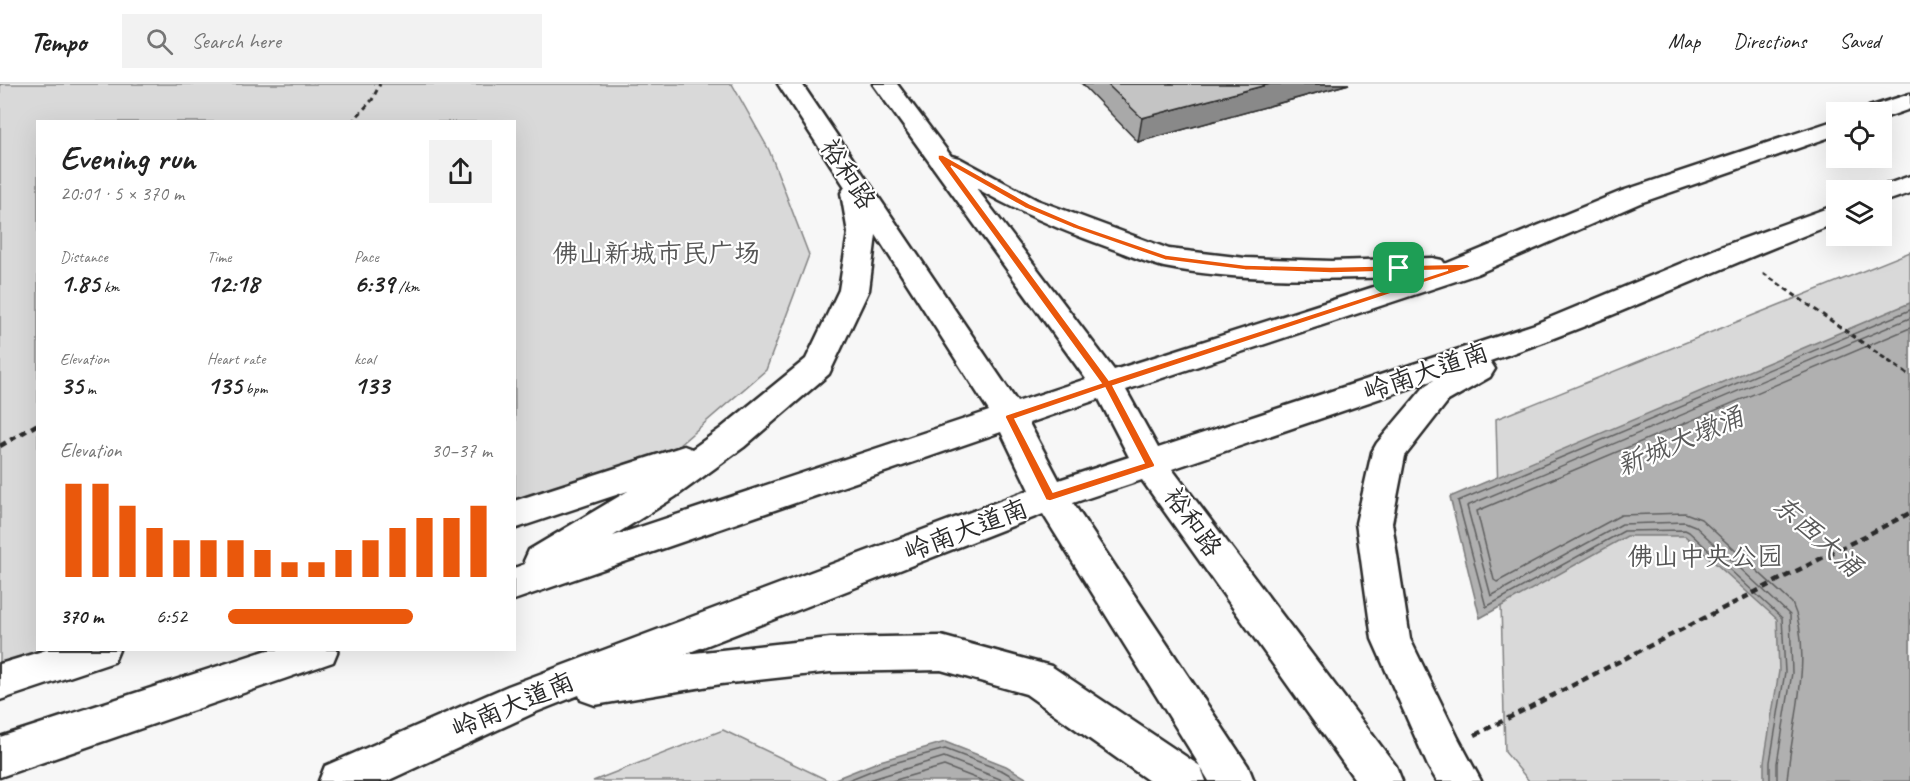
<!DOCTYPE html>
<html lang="en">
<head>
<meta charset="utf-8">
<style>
	:root { --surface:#fff; --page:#f2f2f2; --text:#222; --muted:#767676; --line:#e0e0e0; --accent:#ea580c }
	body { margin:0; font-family:Caveat,"LXGW WenKai TC",sans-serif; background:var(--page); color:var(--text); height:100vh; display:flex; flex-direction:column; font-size:22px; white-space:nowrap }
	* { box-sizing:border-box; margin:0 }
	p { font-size:20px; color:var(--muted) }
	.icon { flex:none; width:33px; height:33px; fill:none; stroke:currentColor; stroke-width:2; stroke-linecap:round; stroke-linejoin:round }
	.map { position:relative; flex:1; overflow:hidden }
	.panel { position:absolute; left:36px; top:36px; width:480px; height:531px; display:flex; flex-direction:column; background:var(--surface); border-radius:0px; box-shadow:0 6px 24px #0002 }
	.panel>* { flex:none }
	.tools { position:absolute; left:1826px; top:18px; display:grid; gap:12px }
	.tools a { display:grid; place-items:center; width:66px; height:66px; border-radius:0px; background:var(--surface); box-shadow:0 6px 24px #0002; font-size:30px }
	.pin { position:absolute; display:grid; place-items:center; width:51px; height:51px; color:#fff; margin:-26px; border-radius:12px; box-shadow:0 3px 9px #0006 }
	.round { display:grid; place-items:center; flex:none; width:63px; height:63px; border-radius:0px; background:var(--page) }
	.head { display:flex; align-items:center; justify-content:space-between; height:102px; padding:0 24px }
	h1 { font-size:33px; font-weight:800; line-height:45px }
	.metrics { display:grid; grid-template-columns:repeat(3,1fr); gap:9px; height:102px; padding:6px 24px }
	.metrics div { display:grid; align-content:center }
	.metrics b { font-size:26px; font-weight:800 }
	.metrics small { font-size:16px; font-weight:400 }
	.metrics p { font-size:16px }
	.chart { height:168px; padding:12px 24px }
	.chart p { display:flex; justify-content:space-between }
	.chart svg { width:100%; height:108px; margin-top:6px; stroke:var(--accent); stroke-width:6 }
	ul { padding:0 24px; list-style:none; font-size:20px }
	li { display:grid; grid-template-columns:96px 72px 1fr; align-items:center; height:45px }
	li i { height:15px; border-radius:8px; background:var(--accent) }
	header { display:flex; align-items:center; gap:36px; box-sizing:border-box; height:84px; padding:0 30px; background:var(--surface); border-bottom:2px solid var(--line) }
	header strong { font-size:28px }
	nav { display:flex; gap:33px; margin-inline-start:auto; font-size:21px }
	.search { width:420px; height:54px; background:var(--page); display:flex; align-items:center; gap:15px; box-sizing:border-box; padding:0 21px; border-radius:0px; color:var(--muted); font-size:22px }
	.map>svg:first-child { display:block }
	.green { fill:#d9d9d9; stroke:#828282; stroke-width:1.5 }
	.water { fill:#b0b0b0; stroke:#7b7b7b; stroke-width:1.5 }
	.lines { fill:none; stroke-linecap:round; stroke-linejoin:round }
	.shore { stroke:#606060; stroke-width:1.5 }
	.secondary-casing { stroke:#2b2b2b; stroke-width:5 }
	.path-far1 { stroke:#2b2b2b; stroke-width:3; stroke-dasharray:5 4; stroke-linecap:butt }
	.path { stroke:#2b2b2b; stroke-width:4.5; stroke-dasharray:7 5; stroke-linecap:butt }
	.secondary { fill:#fff; fill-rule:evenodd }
	.wall { fill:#a9a9a9; stroke:#2b2b2b; stroke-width:1.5 }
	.shaded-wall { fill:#898989; stroke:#2b2b2b; stroke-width:1.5 }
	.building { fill:#c4c4c4; stroke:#2b2b2b; stroke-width:1.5 }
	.route { fill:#ea580c; stroke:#fff; stroke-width:1.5; fill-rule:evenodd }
	.labels { text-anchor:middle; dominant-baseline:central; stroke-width:4.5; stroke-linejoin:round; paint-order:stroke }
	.street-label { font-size:26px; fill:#2b2b2b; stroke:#fff }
	.park-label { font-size:26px; fill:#565656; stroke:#fff }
	.water-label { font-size:27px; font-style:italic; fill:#5a5a5a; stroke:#fff }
</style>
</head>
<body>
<header>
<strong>Tempo</strong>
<div class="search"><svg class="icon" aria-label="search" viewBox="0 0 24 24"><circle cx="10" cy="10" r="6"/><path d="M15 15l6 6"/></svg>Search here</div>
<nav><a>Map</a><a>Directions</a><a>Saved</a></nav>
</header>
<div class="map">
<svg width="1910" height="697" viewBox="0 0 1910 697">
	<rect width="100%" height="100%" fill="#f7f7f7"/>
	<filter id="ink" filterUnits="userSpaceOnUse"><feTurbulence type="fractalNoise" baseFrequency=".0167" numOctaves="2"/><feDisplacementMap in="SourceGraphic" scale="12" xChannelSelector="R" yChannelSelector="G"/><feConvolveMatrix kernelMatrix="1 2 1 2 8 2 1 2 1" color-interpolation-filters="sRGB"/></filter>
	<g filter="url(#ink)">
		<g class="green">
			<path d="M0,0H732L769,66L809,171L766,286L671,368L515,421L514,38H38V566H78L0,591Z"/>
			<path d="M1910,168V697H1529L1505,668L1496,335Z"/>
			<path d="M723,646L829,697H593Z"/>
		</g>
		<g class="water">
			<path d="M1910,219V697H1764V678L1779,587L1777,535L1685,452H1627L1480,534L1450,413Z"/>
			<path d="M945,658L1006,682L1031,697H830L880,677Z"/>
		</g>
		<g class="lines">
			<g class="shore">
				<path d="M846,697L883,682L945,665L1003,687L1020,697"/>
				<path d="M866,697L944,673L1005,697"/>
				<path d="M892,697L944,682L983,697"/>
				<path d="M1770,697V678L1785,588L1782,534L1689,448L1685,446L1624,447L1486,523L1458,417L1910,226"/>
				<path d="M1777,697V679L1792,589L1790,531L1695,442L1685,438L1622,440L1491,512L1467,422L1910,234"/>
				<path d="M1787,697C1791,643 1815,569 1792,519L1701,435L1685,429L1621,431L1497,498L1494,496L1477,427L1910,244"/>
			</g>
			<defs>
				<g id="secondary">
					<path d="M778,0H802L1017,318L1086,295L873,0H897L951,72L959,74L1037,116L1169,165L1245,174L1331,177L1432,174L1442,176L1445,180L1622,107L1836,36V51L1640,119L1477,190L1126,306L1158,364L1535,240L1723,162L1836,121V139C1720,183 1608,237 1490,277L1495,285L1490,293L1448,317L1405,372L1392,439L1410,555L1458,654L1481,697H1437L1428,682L1372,555L1356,439L1372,368L1377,359L1426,301L1434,296L1172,385L1396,682L1402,697H1356L1142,396L1073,419L1248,682L1254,697H1209L1201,684L1206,697H1149L1026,610L941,586L830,588L721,600L595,621L581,616L579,611L536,628L387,697H319L325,682L508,602L1029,406L1001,348L514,516V484L525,480L524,477L529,466L628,407L514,445V417L684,362L692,365L720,345L806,275L839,206L848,149L841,109L845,103ZM976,104C1020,129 1065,148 1113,165C1129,171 1147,179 1164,183C1240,198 1327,195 1405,193L1114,286ZM876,151L989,327L613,452L675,413L744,363L829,290L869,206ZM1099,315L1129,373L1059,396L1029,339ZM1043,430L1200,682L1051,582L941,552L830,554L685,570Z"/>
					<path d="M1910,10V25L1881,35V28H1866L1869,23Z"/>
					<path d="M1910,92V109L1881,119V106H1871Z"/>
					<path d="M46,566H119L114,578L0,616V580Z"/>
					<path d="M268,566H338L333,578L0,693V653Z"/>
				</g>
			</defs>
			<use href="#secondary" class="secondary-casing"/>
			<g class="path-far1">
				<path d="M352,38L372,16L380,0"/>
				<path d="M1763,189L1910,292"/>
			</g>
			<g class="path">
				<path d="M0,362L38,340"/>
				<path d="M1475,651L1910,429"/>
			</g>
			<use href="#secondary" class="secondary"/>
		</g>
		<path class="wall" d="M1082,0H1349L1138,58Z"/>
		<path class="shaded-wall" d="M1270,0H1349L1138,58L1142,34Z"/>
		<path class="building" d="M1107,0H1270L1142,34Z"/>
	</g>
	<path class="route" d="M938,71H943L1030,120L1079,141L1166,171L1245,181L1331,183L1467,180L1471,183L1113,302L1155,381L1154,383L1050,417L1046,416L1005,333L1006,331L1101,299L938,75ZM951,82L1025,124L1073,144L1165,176L1245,186L1331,189L1448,186L1109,296ZM1105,304L1144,379L1053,408L1015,335Z"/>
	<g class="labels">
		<g class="street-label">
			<text transform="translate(848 90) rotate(57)">裕和路</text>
			<text transform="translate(1426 288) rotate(-19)">岭南大道南</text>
			<text transform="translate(1193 438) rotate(54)">裕和路</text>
			<text transform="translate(966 446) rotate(-21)">岭南大道南</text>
			<text transform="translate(513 621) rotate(-23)">岭南大道南</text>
		</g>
		<g class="park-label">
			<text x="656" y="169">佛山新城市民广场</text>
			<text x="1705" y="472">佛山中央公园</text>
		</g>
		<g class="water-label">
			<text transform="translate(1680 357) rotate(-23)">新城大墩涌</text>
			<text transform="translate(1818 452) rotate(41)">东西大涌</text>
		</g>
	</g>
</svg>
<div class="tools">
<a><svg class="icon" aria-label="locate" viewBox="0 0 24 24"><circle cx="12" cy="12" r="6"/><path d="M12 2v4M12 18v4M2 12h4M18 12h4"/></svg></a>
<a><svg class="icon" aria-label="layers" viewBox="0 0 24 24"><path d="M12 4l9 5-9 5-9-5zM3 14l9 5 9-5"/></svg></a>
</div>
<div class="pin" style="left:1399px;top:184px;background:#1e9e55"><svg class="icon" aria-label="arrive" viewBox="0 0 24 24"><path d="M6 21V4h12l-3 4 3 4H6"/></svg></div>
<section class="panel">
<div class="head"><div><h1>Evening run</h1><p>20:01 · 5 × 370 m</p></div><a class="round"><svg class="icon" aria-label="share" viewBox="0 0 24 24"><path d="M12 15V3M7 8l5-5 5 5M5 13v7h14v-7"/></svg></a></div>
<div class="metrics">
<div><p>Distance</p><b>1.85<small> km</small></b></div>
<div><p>Time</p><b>12:18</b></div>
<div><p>Pace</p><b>6:39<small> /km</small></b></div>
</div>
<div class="metrics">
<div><p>Elevation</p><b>35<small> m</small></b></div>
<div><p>Heart rate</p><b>135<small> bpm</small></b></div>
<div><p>kcal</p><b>133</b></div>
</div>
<div class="chart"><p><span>Elevation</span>30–37 m</p>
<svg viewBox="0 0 160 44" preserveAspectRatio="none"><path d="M5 44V6M15 44V6M25 44V15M35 44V24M45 44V29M55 44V29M65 44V29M75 44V33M85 44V38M95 44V38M105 44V33M115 44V29M125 44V24M135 44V20M145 44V20M155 44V15"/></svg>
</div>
<ul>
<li><b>370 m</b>6:52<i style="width:70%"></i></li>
</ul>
</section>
</div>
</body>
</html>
